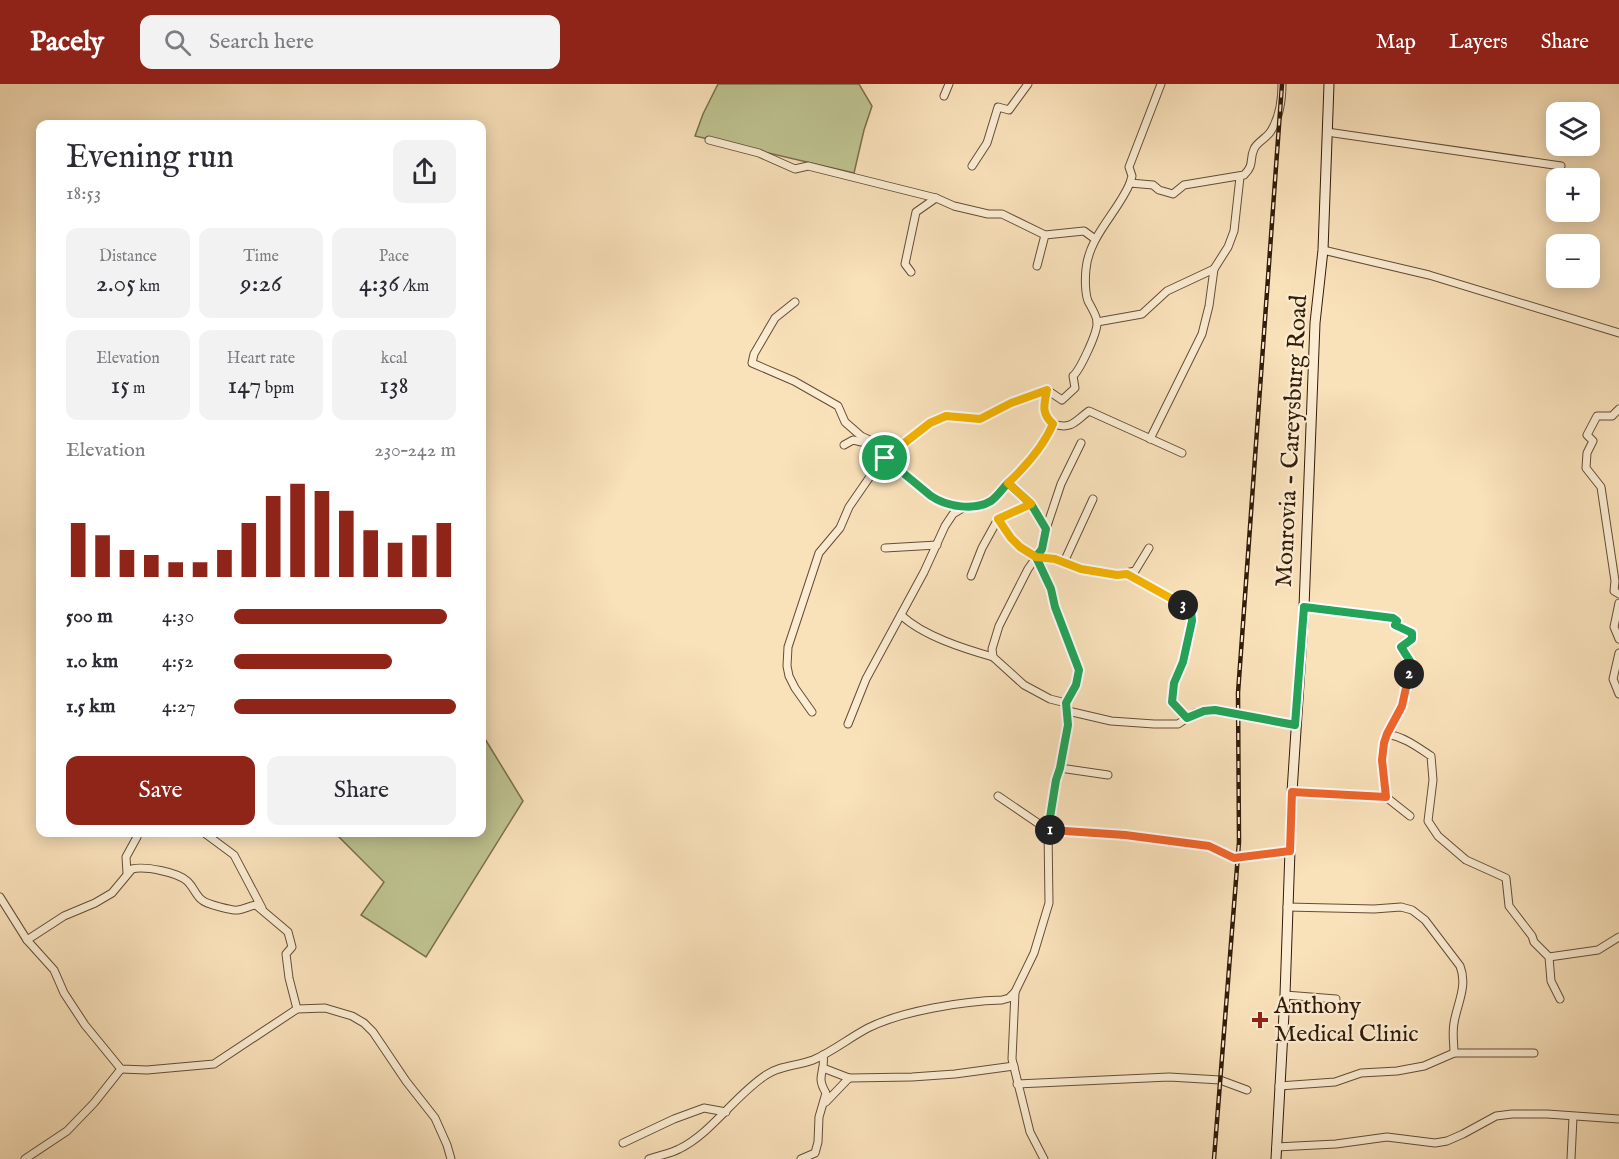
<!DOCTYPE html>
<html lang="en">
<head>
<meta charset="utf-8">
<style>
	:root { --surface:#fff; --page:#f2f2f3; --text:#2b2b33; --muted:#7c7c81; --accent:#8f2418 }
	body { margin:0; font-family:"IM FELL English",serif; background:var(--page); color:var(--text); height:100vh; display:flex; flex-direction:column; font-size:22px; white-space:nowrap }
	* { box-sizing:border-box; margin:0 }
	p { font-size:20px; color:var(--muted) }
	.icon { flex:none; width:33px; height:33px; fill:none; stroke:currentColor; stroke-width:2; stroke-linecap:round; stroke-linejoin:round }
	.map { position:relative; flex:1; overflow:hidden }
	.panel { position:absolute; left:36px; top:36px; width:450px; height:717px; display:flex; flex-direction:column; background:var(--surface); border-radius:12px; box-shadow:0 3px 15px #0003 }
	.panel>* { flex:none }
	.buttons { position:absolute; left:1546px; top:18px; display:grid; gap:12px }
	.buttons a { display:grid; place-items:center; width:54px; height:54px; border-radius:12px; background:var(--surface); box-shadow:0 3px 15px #0003; font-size:30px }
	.pin { position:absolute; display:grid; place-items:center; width:51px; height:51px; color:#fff; margin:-26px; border:3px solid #fff; border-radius:50%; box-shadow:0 2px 6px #0007 }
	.km { position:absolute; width:30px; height:30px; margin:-15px; border-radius:50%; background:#222; color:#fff; font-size:16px; line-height:30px; text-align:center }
	.round { display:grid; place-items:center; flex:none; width:63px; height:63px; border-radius:12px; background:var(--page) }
	.summary { display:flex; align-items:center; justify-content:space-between; height:102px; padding:0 30px }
	h1 { font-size:33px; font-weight:600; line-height:45px }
	.stats { display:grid; grid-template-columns:repeat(3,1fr); gap:9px; height:102px; padding:6px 30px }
	.stats div { display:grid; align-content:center; border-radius:12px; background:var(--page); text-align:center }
	.stats b { font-size:26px; font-weight:600 }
	.stats small { font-size:16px; font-weight:400 }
	.stats p { font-size:16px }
	.chart { height:168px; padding:12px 30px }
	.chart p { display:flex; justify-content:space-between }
	.chart svg { width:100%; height:108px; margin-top:6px; stroke:var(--accent); stroke-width:6 }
	.action { display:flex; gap:12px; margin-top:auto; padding:12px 30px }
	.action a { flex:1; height:69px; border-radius:12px; background:var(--accent); color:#fff; font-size:24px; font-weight:600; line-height:69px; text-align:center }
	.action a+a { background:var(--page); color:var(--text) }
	ul { padding:0 30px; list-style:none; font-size:20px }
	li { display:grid; grid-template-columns:96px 72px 1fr; align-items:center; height:45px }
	li i { height:15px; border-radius:8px; background:var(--accent) }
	header { display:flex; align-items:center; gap:36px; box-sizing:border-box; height:84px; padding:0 30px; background:var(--accent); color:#fff }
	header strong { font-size:28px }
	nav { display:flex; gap:33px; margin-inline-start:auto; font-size:21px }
	.search { width:420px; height:54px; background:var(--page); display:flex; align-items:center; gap:15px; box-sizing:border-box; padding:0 21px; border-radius:12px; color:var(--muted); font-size:22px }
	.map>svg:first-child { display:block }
	.green { fill:#bec390; stroke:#78704d; stroke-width:1.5 }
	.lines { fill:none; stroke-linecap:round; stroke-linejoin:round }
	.minor-casing { stroke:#644d36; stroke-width:9 }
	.secondary-casing { stroke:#321c0a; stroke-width:11 }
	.minor { stroke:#fbecd2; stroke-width:7 }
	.secondary { stroke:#fbecd2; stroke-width:9 }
	.rail-casing { stroke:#321c0a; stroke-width:4.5 }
	.rail { stroke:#fbecd2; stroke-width:2; stroke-dasharray:7; stroke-linecap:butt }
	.split-1-casing { stroke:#fff; stroke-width:12 }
	.split-2-casing { stroke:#fff; stroke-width:12 }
	.split-3-casing { stroke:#fff; stroke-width:12 }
	.split-4-casing { stroke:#fff; stroke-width:12 }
	.split-1 { stroke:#22a559; stroke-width:8 }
	.split-2 { stroke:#f0652b; stroke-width:8 }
	.split-3 { stroke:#22a559; stroke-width:8 }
	.split-4 { stroke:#f5b400; stroke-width:8 }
	.poi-dot { fill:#8f2418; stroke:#fbecd2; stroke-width:2 }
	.labels { text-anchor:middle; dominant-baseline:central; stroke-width:4.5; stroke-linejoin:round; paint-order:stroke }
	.street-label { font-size:24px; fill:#321c0a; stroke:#fbecd2 }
	.poi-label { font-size:24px; fill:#321c0a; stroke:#fbecd2; text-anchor:start }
</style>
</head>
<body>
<header>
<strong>Pacely</strong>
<div class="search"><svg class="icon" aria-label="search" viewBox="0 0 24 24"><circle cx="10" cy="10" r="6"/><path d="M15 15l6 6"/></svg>Search here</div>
<nav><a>Map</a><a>Layers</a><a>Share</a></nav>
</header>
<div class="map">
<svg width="1619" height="1075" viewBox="0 0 1619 1075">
	<rect width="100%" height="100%" fill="#f9e1ba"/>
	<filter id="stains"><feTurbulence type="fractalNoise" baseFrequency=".00333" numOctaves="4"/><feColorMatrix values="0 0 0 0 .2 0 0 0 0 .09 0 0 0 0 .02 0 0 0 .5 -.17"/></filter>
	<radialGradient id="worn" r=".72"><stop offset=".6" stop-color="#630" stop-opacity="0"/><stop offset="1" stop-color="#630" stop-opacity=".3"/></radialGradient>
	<g class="green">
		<path d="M718,0H859L872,22L864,46L854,89L695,52L703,30Z"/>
		<path d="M482,650L523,717L426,873L361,831L384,798L335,749L482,748Z"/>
	</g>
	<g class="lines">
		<defs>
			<g id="minor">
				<path d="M944,12L949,0"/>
				<path d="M1327,48L1561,82"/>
				<path d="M709,56L759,69L795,85L808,82L936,114L954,122L988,130H1002L1045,151L1084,147L1095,155"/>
				<path d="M972,82L987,59L998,23L1009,26L1028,0"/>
				<path d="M1130,99L1132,92L1129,83L1161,0"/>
				<path d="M1323,166L1429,191L1619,249"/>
				<path d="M1037,182L1045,151"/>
				<path d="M911,188L905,180L916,128L936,114"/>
				<path d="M795,218L775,234L754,270L752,279L794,297L838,322L845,338L861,352L874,358L885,374L925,408L938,417L956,421L978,423L993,416L1023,385L1047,354L1053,340C1041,329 1044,321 1047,306L1062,316L1075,304L1073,292C1080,286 1098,248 1097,238C1097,232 1091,223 1088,217C1085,209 1085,194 1086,185C1089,152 1118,128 1130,99L1153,101L1159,106L1173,110L1184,101L1244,91C1255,80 1249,76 1254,65C1257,58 1267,54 1271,47C1279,34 1282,15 1282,0"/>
				<path d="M1097,238L1142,230L1167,207L1214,185"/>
				<path d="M1619,325L1612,332H1597L1587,351L1593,357L1587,369L1586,384L1601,403L1615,497L1614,507L1619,510"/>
				<path d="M1053,340C1072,346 1075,337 1089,327L1182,369"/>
				<path d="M1150,355L1202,250L1209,222L1214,185L1228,163L1234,147L1240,93"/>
				<path d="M844,361L853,356L870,360"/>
				<path d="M1008,399L1031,420L998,435L1011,455L1020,463L1036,473L1051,505L1055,523L1079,586L1076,601L1066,619L1068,641L1060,684L1056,696L1048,746L1049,819L1034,869L1015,908L1012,975L1030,1048L1044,1075"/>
				<path d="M1031,420L1046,445L1042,465L1028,485L999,542L992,565L993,573L1024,601L1050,615L1066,619"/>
				<path d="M1046,445L1061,400L1081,359"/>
				<path d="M885,464L937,461"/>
				<path d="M1036,473L1055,475L1081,485L1094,488L1117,491L1135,487L1149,464"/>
				<path d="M1064,478L1093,415"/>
				<path d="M1127,490L1191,525L1192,537L1183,577L1174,599L1172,619L1187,634"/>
				<path d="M971,492L982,464L998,435"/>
				<path d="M1619,519L1614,543L1619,555"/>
				<path d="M1304,523L1393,534L1397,537L1396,541L1412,549V555L1401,563L1410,577L1411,584L1402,622L1387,650L1384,659L1382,676L1386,713L1410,732"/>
				<path d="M901,531C923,552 965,565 993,573"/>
				<path d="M1619,569L1613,595L1619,610"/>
				<path d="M1068,627L1111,637L1154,640H1178L1195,629L1215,626L1295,641"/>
				<path d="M812,628L795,604L789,592L787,582L788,563L819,469L840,444L849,423L869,394L885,374L896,364L930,340L946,332L980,335L1011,319L1047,306"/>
				<path d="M848,640L866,595L924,488L945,442L953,430L966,422"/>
				<path d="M1387,650C1404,653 1416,662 1431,672L1433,696L1428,737L1438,752L1466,776L1506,794L1509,822L1532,852L1534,858L1549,873L1551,897L1560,915"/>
				<path d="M1060,684L1108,691"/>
				<path d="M1292,708L1386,713"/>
				<path d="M998,712L1048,746L1125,751L1209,762L1234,774L1290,767"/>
				<path d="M203,748L234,771L262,824"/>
				<path d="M127,789L126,773L137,753"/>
				<path d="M0,813L27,856L54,886L64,909L85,941L121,985L147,986L214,980L297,925L325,924L352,932L364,939L373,948L406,997L435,1034L447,1061L451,1075"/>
				<path d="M1287,823L1374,825L1401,823L1412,826L1425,836L1460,882C1468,902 1457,920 1454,939C1452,949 1454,959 1454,969"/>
				<path d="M27,856L64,832L95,819L112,809L132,785C145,782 177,788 187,797C193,802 196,812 202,816C206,820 233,827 238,826C245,825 249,822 256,821L288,848L292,863L286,870L289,894L297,925"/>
				<path d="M1549,873L1598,866L1619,853"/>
				<path d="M1285,911L1336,915"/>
				<path d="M823,984L849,994L912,993L955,990L1014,982"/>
				<path d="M1017,1000L1169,993L1220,996L1247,1006"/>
				<path d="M1279,1002L1335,998L1361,989L1397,987L1424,982L1454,969H1534"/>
				<path d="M826,1018L849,994"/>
				<path d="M623,1059L674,1035L704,1024L726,1028"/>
				<path d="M1276,1063L1336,1060L1387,1053L1435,1059L1447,1057L1463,1050L1496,1032L1512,1030H1547L1619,1035"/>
				<path d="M25,1075L67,1047L94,1019L121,985"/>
				<path d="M649,1075C659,1071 670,1070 679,1065C712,1049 735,1011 766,991C781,981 797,982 813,976C832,968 849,954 868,944C902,927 963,917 1002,916L1009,914L1015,908"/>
				<path d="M801,1075L815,1069L818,1058L819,1033L826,1009C815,991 826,989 823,971"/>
				<path d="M1571,1075L1573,1033"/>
			</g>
			<path id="secondary" d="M1276,1075L1285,911L1292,708L1304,523L1315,239L1323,166L1329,0"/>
		</defs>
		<use href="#minor" class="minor-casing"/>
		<use href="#secondary" class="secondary-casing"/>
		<use href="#minor" class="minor"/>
		<use href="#secondary" class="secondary"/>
		<defs>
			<path id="rail" d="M1214,1075L1239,758L1238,609L1282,0"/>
		</defs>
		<use href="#rail" class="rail-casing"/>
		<use href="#rail" class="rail"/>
	</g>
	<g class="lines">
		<defs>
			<path id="split-1" d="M885,374L931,412C947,423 975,427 991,417C998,412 1002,405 1008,399L1031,420L1046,445L1042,465L1036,473L1051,505L1055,523L1079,586L1076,601L1066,619L1068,641L1060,684L1056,696L1048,746H1050"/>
			<path id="split-2" d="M1050,746L1125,751L1209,762L1234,774L1290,767L1292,708L1386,713L1382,676L1384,659L1387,650L1402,622L1409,590"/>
			<path id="split-3" d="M1183,521L1191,525L1192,537L1183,578L1174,599L1172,618L1187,634L1204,627L1215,626L1295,641L1304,523L1393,534L1397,537L1395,541L1412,549V555L1401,563L1410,577L1409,590"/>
			<path id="split-4" d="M885,374L930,339L946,332L980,335L1011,319L1047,306C1044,321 1041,329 1053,340C1044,361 1025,383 1008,399L1031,420L998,435L1011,454L1020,463L1036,473L1055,475L1081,485L1117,491L1127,490L1183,521"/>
		</defs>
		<use href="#split-1" class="split-1-casing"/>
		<use href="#split-2" class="split-2-casing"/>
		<use href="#split-3" class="split-3-casing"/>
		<use href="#split-4" class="split-4-casing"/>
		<use href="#split-1" class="split-1"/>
		<use href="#split-2" class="split-2"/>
		<use href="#split-3" class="split-3"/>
		<use href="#split-4" class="split-4"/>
	</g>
	<path class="poi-dot" d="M1257 927h6v6h6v6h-6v6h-6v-6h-6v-6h6z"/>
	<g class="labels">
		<g class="street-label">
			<text transform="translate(1292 357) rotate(-87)">Monrovia - Careysburg Road</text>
		</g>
		<g class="poi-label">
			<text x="1274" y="922">Anthony<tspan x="1274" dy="28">Medical Clinic</tspan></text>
		</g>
	</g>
	<rect width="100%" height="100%" filter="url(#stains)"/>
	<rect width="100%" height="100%" fill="url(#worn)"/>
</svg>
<div class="buttons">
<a><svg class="icon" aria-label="layers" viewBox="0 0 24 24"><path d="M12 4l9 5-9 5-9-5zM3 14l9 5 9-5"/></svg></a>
<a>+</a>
<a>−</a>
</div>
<div class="pin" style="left:885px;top:374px;background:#1e9e55"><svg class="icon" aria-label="arrive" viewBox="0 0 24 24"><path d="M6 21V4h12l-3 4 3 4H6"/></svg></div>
<b class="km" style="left:1050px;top:746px">1</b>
<b class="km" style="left:1409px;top:590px">2</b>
<b class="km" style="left:1183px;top:521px">3</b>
<section class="panel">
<div class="summary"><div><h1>Evening run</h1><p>18:53</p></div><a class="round"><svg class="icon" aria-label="share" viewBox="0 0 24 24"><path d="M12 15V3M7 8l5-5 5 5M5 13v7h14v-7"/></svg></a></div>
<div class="stats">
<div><p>Distance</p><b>2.05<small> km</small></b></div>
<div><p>Time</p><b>9:26</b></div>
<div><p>Pace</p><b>4:36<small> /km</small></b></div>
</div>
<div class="stats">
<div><p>Elevation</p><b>15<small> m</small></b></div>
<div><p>Heart rate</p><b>147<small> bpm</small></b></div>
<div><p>kcal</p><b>138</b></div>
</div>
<div class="chart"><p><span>Elevation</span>230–242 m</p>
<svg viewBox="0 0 160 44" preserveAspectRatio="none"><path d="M5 44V22M15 44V27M25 44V33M35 44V35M45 44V38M55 44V38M65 44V33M75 44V22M85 44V11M95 44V6M105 44V9M115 44V17M125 44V25M135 44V30M145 44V27M155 44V22"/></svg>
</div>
<ul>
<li><b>500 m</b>4:30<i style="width:96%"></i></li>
<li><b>1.0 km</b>4:52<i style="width:71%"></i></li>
<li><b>1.5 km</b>4:27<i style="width:100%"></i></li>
</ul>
<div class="action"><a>Save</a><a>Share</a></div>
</section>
</div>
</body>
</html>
